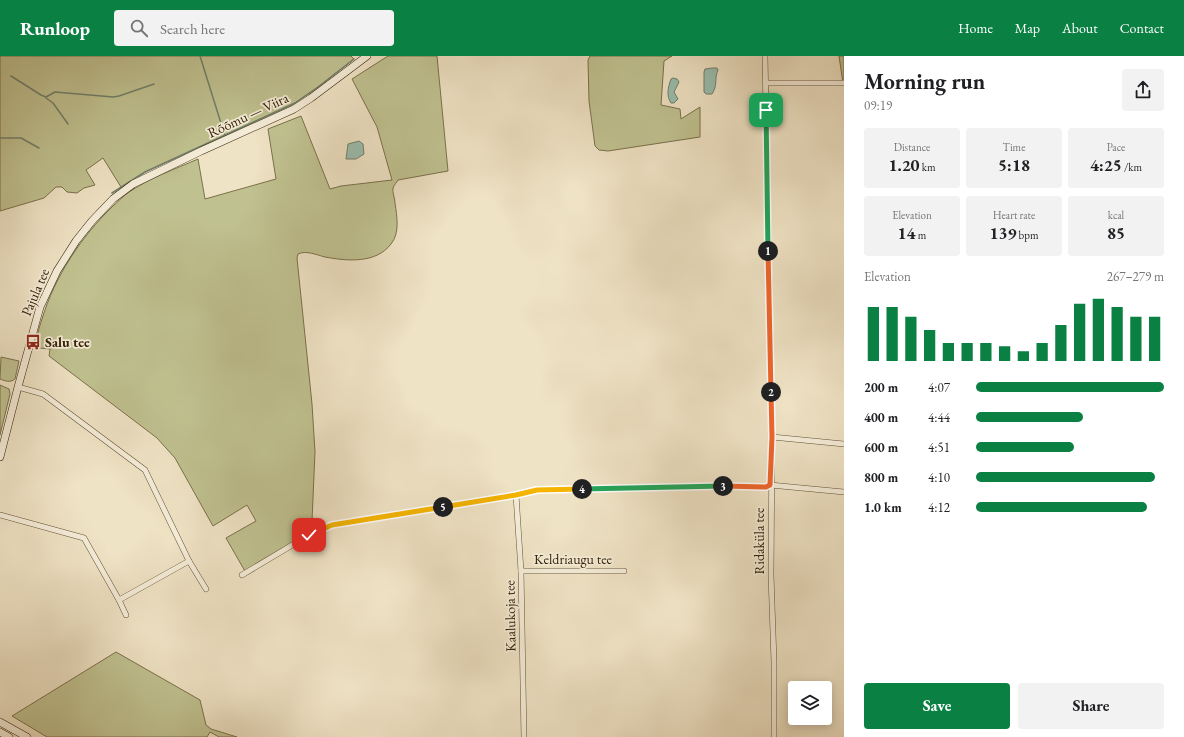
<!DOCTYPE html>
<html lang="en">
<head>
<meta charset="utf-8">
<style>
	:root { --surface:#fff; --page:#f2f2f2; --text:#202124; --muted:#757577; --accent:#0b8043 }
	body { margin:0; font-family:"EB Garamond",serif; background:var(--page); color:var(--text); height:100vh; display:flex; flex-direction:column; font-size:15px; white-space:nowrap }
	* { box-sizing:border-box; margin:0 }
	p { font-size:13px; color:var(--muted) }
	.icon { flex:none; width:22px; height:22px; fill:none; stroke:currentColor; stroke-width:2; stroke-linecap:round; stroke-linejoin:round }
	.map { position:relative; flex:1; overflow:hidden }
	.panel { display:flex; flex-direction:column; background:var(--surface); width:340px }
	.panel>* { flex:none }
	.fabs { position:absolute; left:788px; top:625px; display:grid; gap:8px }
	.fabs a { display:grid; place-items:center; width:44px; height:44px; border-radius:4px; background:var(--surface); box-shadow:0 2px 10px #0003; font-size:20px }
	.pin { position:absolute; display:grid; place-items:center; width:34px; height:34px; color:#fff; margin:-17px; border-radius:8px; box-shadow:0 2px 6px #0006 }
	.km { position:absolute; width:20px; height:20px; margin:-10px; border-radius:50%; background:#222; color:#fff; font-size:11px; line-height:20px; text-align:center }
	.round { display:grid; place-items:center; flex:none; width:42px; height:42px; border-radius:4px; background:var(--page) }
	.summary { display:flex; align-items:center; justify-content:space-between; height:68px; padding:0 20px }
	h1 { font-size:22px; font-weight:700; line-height:30px }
	.stats { display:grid; grid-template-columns:repeat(3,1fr); gap:6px; height:68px; padding:4px 20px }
	.stats div { display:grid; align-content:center; border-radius:4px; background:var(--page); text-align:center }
	.stats b { font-size:17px; font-weight:700 }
	.stats small { font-size:11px; font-weight:400 }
	.stats p { font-size:11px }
	.chart { height:112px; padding:8px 20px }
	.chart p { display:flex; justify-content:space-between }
	.chart svg { width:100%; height:72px; margin-top:4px; stroke:var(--accent); stroke-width:6 }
	.button { display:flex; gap:8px; margin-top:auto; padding:8px 20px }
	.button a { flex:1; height:46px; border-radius:4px; background:var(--accent); color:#fff; font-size:16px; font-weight:700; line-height:46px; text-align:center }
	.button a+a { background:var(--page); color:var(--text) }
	ul { padding:0 20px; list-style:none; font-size:13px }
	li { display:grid; grid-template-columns:64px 48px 1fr; align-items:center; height:30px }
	li i { height:10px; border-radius:5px; background:var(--accent) }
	header { display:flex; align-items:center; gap:24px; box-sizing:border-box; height:56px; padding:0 20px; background:var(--accent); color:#fff }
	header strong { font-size:19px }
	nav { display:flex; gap:22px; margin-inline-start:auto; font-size:14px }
	.search { width:280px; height:36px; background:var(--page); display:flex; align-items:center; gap:10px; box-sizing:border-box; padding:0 14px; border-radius:4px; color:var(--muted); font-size:15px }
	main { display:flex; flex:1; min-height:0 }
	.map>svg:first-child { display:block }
	.green { fill:#c0c190; stroke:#7a704b }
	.water { fill:#9abeaf; stroke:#717f6b }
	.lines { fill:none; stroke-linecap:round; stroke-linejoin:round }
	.stream { stroke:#717f6b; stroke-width:1.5 }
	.street-casing { stroke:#635136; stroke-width:6 }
	.secondary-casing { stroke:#342006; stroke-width:8 }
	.street { stroke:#f5edd9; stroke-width:5 }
	.secondary { stroke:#f5edd9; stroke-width:7 }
	.split-1-casing { stroke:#fff; stroke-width:8 }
	.split-2-casing { stroke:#fff; stroke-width:8 }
	.split-3-casing { stroke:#fff; stroke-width:8 }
	.split-4-casing { stroke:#fff; stroke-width:8 }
	.split-5-casing { stroke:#fff; stroke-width:8 }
	.split-6-casing { stroke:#fff; stroke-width:8 }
	.split-1 { stroke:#22a559; stroke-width:5 }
	.split-2 { stroke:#f0652b; stroke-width:5 }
	.split-3 { stroke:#f0652b; stroke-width:5 }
	.split-4 { stroke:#22a559; stroke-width:5 }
	.split-5 { stroke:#f5b400; stroke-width:5 }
	.split-6 { stroke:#f5b400; stroke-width:5 }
	.labels { text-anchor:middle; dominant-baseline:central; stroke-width:3.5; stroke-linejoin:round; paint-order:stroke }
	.street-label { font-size:14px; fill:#342006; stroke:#f5edd9 }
	.poi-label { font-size:14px; font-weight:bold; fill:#342006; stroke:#f5edd9; text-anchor:start }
</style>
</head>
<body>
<header>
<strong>Runloop</strong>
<div class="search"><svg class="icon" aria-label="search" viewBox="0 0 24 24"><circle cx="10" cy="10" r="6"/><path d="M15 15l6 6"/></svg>Search here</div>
<nav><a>Home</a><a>Map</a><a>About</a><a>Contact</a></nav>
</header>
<main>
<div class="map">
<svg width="844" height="681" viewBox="0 0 844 681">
	<rect width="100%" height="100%" fill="#efe3c5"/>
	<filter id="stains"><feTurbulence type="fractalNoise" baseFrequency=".005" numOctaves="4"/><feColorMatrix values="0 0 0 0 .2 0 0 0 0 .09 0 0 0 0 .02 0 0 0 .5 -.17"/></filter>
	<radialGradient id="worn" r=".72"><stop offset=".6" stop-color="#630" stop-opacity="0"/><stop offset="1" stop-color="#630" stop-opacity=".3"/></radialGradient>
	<g class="green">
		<path d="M0,0H351L354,3L318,31L295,47L145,116L121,131L103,102L86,114L95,129L84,132L77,137L67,136L62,131H56L44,142L0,155Z"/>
		<path d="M388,0H437L448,115L398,124C397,126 394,129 393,132C392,136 395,142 395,147C397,161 400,177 391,188C376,208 346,205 325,201C317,199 306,194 298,198L297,202L312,348L315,396L312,465L318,474L246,517L226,482L256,465L247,449L213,470L175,402L157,382L49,300L50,293L39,292C35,283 39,272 42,263C55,220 81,181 113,150C118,146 123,140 129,136C150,122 175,113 198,103L205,143L276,123L268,73L301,60L330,133L341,130L392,124L377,71L352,23Z"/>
		<path d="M590,0H672L664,5L661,49L680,53L681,63L700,51V81L608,95L599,94L595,90L589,45L588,4Z"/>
		<path d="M839,0H844V27H843Z"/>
		<path d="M1,301L19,305L15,323C10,327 5,325 0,323Z"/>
		<path d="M0,329L9,333L10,338L0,379Z"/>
		<path d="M116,596L200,644L206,669L211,673L237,681H219L210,676L207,681H47L12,660Z"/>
	</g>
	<g class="water">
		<path d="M712,12H717L718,14C714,23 718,29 712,38H706L704,36V16L705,13Z"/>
		<path d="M673,22L677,23L679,26L674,36L678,43L674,47H671C666,40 668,31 671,23Z"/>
		<path d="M359,85L363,88L364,98L356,103H346L348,88Z"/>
	</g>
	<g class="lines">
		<g class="stream">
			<path d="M200,0L225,80"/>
			<path d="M11,20L41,39L46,41L55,36L113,41L119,40L154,28"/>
			<path d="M46,42L53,47L68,68"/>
			<path d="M0,82H21L39,92"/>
			<path d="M112,137L145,116L295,47L318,31L354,3"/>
		</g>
		<defs>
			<g id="street">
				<path d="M765,0L772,381L771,519L774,606V681"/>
				<path d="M766,27H844"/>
				<path d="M18,331L43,338L145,414L189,505L206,533"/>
				<path d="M772,381L844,388"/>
				<path d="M516,439L521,515L524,681"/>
				<path d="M0,459L84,482L119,544"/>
				<path d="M521,515H624"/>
				<path d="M242,519L309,479L332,469L516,439L537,434L726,430L766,431L770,429L844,436"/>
				<path d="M126,559L119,544L189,505"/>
			</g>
			<g id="secondary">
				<path d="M0,401L18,331L40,251L57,215L76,185L92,165L113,143L133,128L201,95L294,53L311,42L367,0"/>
				<path d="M0,666L27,681"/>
				<path d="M0,676L9,681"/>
			</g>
		</defs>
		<use href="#street" class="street-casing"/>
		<use href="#secondary" class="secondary-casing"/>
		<use href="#street" class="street"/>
		<use href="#secondary" class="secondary"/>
	</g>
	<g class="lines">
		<defs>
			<path id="split-1" d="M766,54L768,195"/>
			<path id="split-2" d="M768,195L771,336"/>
			<path id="split-3" d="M723,430L766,431L770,429L772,381L771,336"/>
			<path id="split-4" d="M582,433L723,430"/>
			<path id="split-5" d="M443,451L516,439L537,434L582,433"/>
			<path id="split-6" d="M309,479L332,469L443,451"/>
		</defs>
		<use href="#split-1" class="split-1-casing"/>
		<use href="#split-2" class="split-2-casing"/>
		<use href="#split-3" class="split-3-casing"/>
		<use href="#split-4" class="split-4-casing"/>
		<use href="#split-5" class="split-5-casing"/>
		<use href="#split-6" class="split-6-casing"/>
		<use href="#split-1" class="split-1"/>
		<use href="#split-2" class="split-2"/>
		<use href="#split-3" class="split-3"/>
		<use href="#split-4" class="split-4"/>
		<use href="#split-5" class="split-5"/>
		<use href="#split-6" class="split-6"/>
	</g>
	<defs>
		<symbol id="bus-bare" viewBox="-9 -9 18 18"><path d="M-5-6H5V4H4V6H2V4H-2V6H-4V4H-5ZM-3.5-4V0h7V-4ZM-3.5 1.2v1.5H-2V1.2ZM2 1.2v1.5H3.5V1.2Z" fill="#8f2418" stroke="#f5edd9" stroke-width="2.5" paint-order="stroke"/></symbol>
	</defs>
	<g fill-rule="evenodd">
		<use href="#bus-bare" x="22" y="275" width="22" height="22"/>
	</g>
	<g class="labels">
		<g class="street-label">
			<text transform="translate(248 59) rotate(-25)">Rõõmu — Viira</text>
			<text transform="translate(35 236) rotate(-67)">Pajula tee</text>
			<text transform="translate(759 485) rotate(-90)">Ridaküla tee</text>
			<text x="573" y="503">Keldriaugu tee</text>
			<text transform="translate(510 560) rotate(-91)">Kaalukoja tee</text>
		</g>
		<g class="poi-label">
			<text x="45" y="286">Salu tee</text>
		</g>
	</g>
	<rect width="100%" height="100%" filter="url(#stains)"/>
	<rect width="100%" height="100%" fill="url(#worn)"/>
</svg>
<div class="fabs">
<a><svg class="icon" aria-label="layers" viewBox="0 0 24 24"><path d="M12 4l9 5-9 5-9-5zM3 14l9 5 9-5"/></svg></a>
</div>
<div class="pin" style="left:766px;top:54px;background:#1e9e55"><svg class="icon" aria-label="arrive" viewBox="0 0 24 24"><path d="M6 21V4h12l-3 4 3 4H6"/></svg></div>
<div class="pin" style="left:309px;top:479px;background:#d93025"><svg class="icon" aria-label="check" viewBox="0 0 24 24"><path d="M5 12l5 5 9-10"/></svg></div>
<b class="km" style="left:768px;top:195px">1</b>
<b class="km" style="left:771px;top:336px">2</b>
<b class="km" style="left:723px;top:430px">3</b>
<b class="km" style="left:582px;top:433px">4</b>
<b class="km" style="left:443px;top:451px">5</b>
</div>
<section class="panel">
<div class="summary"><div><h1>Morning run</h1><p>09:19</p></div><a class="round"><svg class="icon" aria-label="share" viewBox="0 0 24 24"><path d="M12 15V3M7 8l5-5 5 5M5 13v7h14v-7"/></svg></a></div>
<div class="stats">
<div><p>Distance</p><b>1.20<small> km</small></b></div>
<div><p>Time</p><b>5:18</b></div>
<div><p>Pace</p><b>4:25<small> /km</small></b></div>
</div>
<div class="stats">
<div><p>Elevation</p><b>14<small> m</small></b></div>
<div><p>Heart rate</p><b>139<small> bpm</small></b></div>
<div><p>kcal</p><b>85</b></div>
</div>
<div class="chart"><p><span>Elevation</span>267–279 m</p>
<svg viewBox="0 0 160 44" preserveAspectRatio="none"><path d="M5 44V11M15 44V11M25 44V17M35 44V25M45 44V33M55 44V33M65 44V33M75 44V35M85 44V38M95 44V33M105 44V22M115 44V9M125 44V6M135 44V11M145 44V17M155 44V17"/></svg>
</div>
<ul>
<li><b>200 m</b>4:07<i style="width:100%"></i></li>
<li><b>400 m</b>4:44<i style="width:57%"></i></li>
<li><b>600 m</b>4:51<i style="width:52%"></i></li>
<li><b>800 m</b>4:10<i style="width:95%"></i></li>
<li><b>1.0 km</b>4:12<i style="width:91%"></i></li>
</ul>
<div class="button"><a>Save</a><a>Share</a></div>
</section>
</main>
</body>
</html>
